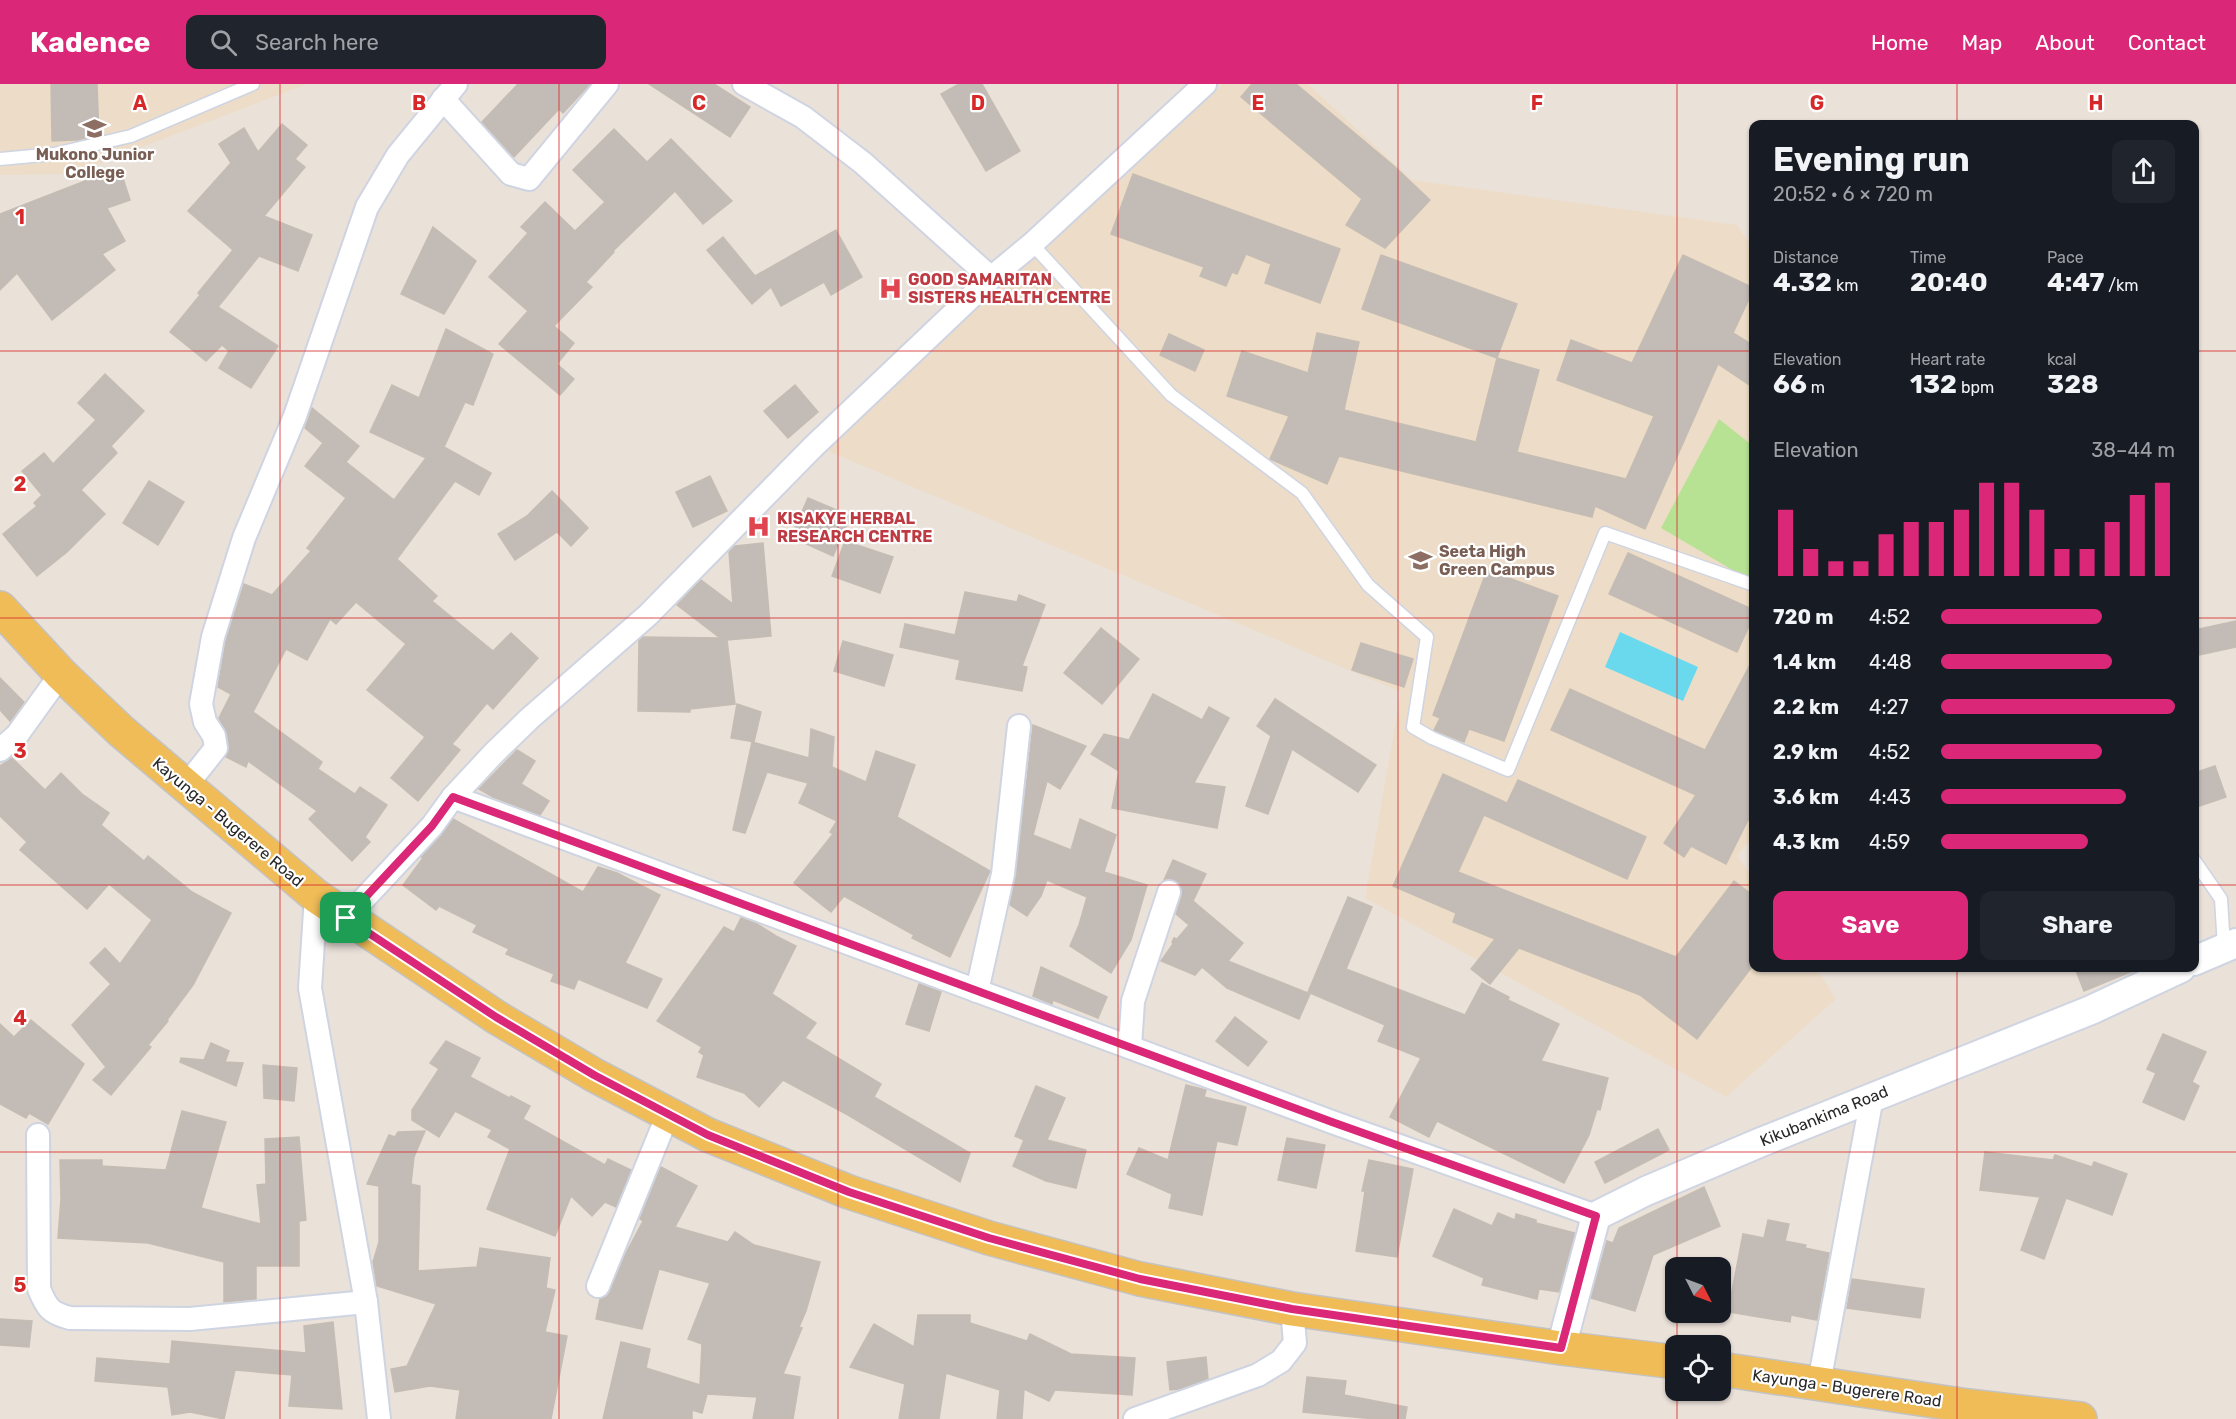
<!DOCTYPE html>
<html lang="en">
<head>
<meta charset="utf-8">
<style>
	:root { --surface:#171b24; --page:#20242c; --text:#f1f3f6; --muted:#9ea1a6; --accent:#db2777 }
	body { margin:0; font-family:Rubik,sans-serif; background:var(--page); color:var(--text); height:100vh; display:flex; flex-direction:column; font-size:22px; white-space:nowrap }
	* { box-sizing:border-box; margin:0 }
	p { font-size:20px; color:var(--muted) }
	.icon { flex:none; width:33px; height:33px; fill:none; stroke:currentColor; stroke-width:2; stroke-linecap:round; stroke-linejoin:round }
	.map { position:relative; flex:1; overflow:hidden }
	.sheet { position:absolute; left:1749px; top:36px; width:450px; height:852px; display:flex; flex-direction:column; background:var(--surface); border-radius:12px; box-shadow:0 2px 4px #0004 }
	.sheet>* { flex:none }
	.needle { width:39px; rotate:132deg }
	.fabs { position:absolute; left:1665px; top:1173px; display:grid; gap:12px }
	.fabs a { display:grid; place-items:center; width:66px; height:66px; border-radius:12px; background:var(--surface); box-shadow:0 2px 4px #0004; font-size:30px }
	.pin { position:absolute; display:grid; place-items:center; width:51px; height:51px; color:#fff; margin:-26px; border-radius:12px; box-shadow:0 3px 9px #0006 }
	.round { display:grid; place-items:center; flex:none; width:63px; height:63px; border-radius:12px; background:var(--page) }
	.overview { display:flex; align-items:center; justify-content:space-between; height:102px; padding:0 24px }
	h1 { font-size:33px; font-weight:700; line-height:45px }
	.metrics { display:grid; grid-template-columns:repeat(3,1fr); gap:9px; height:102px; padding:6px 24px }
	.metrics div { display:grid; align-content:center }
	.metrics b { font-size:26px; font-weight:700 }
	.metrics small { font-size:16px; font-weight:400 }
	.metrics p { font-size:16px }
	.chart { height:168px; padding:12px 24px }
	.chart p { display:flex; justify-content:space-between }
	.chart svg { width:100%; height:108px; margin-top:6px; stroke:var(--accent); stroke-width:6 }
	.action { display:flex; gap:12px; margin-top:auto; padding:12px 24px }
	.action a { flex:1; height:69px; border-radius:12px; background:var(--accent); color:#fff; font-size:24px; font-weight:700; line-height:69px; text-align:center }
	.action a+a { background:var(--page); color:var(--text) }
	ul { padding:0 24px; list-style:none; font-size:20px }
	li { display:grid; grid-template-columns:96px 72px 1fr; align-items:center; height:45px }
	li i { height:15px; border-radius:8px; background:var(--accent) }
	header { display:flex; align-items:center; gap:36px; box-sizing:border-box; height:84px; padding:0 30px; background:var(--accent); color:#fff }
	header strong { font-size:28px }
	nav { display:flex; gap:33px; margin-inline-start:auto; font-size:21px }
	.search { width:420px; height:54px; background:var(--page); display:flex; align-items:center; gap:15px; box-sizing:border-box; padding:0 21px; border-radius:12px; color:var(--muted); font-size:22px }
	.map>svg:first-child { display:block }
	.education { fill:#edddc8 }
	.green { fill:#b7e294 }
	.water { fill:#6ad9ee }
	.building { fill:#c2bbb6; stroke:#c5bdb3; stroke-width:1.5 }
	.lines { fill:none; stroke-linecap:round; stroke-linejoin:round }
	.service-casing { stroke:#ced4e1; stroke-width:15 }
	.minor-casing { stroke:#ced4e1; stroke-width:26 }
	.tertiary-casing { stroke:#ced4e1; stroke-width:32 }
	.primary-casing { stroke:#c3c3c3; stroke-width:36 }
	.service { stroke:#fff; stroke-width:12 }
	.minor { stroke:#fff; stroke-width:22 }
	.tertiary { stroke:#fff; stroke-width:28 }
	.primary { stroke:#f0bc58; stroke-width:33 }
	.route-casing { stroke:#fff; stroke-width:12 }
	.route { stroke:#db2777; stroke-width:8 }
	.grid { fill:none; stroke:#d62828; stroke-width:1.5; stroke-opacity:0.55 }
	.labels { text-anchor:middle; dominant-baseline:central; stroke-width:4.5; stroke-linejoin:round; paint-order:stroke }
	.education-label { font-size:16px; font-weight:bold; fill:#785e54; stroke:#fff }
	.health-label { font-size:16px; font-weight:bold; fill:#be3a42; stroke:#fff; text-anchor:start }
	.street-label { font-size:16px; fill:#282828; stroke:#fff }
	.grid-label { font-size:20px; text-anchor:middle; font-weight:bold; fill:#d62828; stroke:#fff; stroke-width:4.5; stroke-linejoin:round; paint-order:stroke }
</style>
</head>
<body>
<header>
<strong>Kadence</strong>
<div class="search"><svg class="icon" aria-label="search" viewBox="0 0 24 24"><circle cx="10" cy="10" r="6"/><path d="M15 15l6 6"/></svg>Search here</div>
<nav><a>Home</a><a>Map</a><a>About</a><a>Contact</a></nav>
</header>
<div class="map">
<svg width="2236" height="1335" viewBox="0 0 2236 1335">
	<rect width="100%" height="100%" fill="#eae1d9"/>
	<g class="education">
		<path d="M0,0H307L72,90L0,91Z"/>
		<path d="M1223,0H1308L1412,96L1737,141L1754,166V752L1737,772L1753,794L1754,884H1816L1836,915L1726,1013L1365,814L1401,608L825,366L1003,198Z"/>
	</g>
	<path class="green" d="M1719,335L1753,362V498L1661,444Z"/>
	<path class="water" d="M1620,548L1698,583L1683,617L1605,583Z"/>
	<g class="building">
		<path d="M51,0H97L99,51L77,56L52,57Z"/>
		<path d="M518,0H590L563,29L559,25L514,73L482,38Z"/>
		<path d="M649,0H714L750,23L730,53Z"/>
		<path d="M959,0H982L1020,67L986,87L941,10Z"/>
		<path d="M1252,0H1296L1394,82L1430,116L1385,164L1346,141L1362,115L1241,13Z"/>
		<path d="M282,40L307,61L295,75L305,83L264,132L312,151L298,187L259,172L218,223L278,262L251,304L219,284L229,267L222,261L206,277L170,248L200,211L198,209L233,166L188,127L231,79L219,60L244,44L258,68Z"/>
		<path d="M614,45L647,78L671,55L732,117L703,140L675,107L613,167L614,168L586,198L592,203L554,242L574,259L557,280L574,295L560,311L499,260L528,227L489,193L528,149L521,143L545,118L575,147L605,118L573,86Z"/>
		<path d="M121,88L130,116L107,124L125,157L102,170L115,186L52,236L17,189L0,206V130L100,91V95Z"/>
		<path d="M1133,90L1340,165L1320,219L1265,199L1271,180L1246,170L1237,190L1232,188L1226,202L1200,192L1204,183L1111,150Z"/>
		<path d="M433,143L476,177L444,230L401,210Z"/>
		<path d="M836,146L862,193L831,211L824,198L781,222L771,203L752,220L707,166L723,153L755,192Z"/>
		<path d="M1381,171L1517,220L1497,274L1362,225Z"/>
		<path d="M1683,171L1754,204L1733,249L1754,262V304L1718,280L1645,445L1595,422L1592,433L1339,372L1327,400L1270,375L1289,332L1227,312L1242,267L1308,289L1317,249L1359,258L1344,326L1476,358L1497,274L1539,286L1517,368L1626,395L1654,332L1557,296L1571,256L1632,279Z"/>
		<path d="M446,245L493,270L473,321L465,318L444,363L491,389L479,411L455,397L397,475L437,512L432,517L493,567L511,549L538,574L493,625L487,619L452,660L460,666L418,717L391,694L425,653L367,606L406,560L356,518L336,540L330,535L307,576L286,565L253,628L322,678L318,685L355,710L360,703L387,721L365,753L370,758L352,777L309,735L317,727L248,677L246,683L226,673L229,667L227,650L219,634L231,610L218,603L226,556L244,500L272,511L311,467L307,464L346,414L305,382L323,359L305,344L312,324L359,362L346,378L394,416L426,374L370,348L392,301L419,314Z"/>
		<path d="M1169,250L1204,266L1195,287L1160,271Z"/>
		<path d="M105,290L144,327L111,362L117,369L81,406L105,430L67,468L37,492L3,450L37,422L34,419L42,411L22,387L44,369L53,380L96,336L78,319Z"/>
		<path d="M795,301L818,328L788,354L764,327Z"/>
		<path d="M710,392L727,427L693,443L676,408Z"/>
		<path d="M149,397L184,418L158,461L123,439Z"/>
		<path d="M552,407L588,444L571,462L557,448L515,476L498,450L527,432Z"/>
		<path d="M808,414L851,432L833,472L791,453Z"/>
		<path d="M845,457L893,473L880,509L832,492Z"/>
		<path d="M763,459L771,552L727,556L735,620L690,625V628L638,627L639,556L643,553L720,554L677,521L701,496L733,520L729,468L735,462Z"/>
		<path d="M1628,469L1754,526V531L1737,568L1609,510Z"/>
		<path d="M1487,486L1558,512L1504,657L1469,645L1464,658L1434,646L1440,634L1433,631Z"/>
		<path d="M965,508L1017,518L1019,511L1045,521L1022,582L1027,583L1022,607L956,595L960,576L900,563L905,540L955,551Z"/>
		<path d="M2236,537V563L2194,572V546Z"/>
		<path d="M1101,544L1139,575L1102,620L1064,589Z"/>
		<path d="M843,557L893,571L884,602L834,587Z"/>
		<path d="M1361,559L1413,575L1404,603L1352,586Z"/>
		<path d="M1754,573V738L1748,736L1726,780L1691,762L1684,773L1664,759L1696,711L1551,646L1570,605L1705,666Z"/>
		<path d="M0,594L24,618L10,637L0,626Z"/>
		<path d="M1153,610L1202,636L1209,623L1229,634L1194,699L1225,703L1217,744L1112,724L1119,687L1091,670L1104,650L1129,656Z"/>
		<path d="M1275,615L1376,681L1358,708L1292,665L1268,730L1246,722L1271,652L1257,642Z"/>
		<path d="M737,620L761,628L754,658L731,654Z"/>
		<path d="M1033,641L1086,662L1060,705L1047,697L1033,751L1071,766L1080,735L1116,751L1104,788L1147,801L1131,856L1111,889L1070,862L1079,841L1087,813L1047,796L1041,812L1027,832L1010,821L1016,792Z"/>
		<path d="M811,645L834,653L832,683L866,698L876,667L915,681L897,733L990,787L950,873L912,854L914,851L844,812L831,828L794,799L833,750L830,748L837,737L799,719L808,699L767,688L745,749L733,746L752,658L809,674Z"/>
		<path d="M517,666L535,677L521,700L549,717L540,731L493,713L479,705Z"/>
		<path d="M12,674L45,706L61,689L82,710L109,729L101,741L144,777L148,772L192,808L231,829L193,901L167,936L168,937L148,961L151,963L111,1011L93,996L106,983L72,941L111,900L90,879L105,864L120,880L152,836L109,800L87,825L20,766L27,758L0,732V682Z"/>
		<path d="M2215,682L2226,713L2194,724V689Z"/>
		<path d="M1443,690L1507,719L1518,696L1646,753L1627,795L1484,731L1458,788L1676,873L1734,797L1754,812V880L1697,955L1640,911L1519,864L1490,900L1471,885L1495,855L1453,838L1456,829L1393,802Z"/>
		<path d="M453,735L583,808L598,783L617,789L660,811L625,879L662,895L647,924L578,895L574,905L551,897L554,890L506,870L509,865L473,848L477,841L439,822L436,826L403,801L423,774L421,773Z"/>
		<path d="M1173,776L1206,790L1193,817L1243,859L1228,877L1310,910L1299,935L1227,904L1202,883L1195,891L1161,877L1173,860L1172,858L1174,854L1177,855L1189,841L1176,830L1182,812L1179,800L1173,795L1164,796Z"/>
		<path d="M1348,813L1372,823L1346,885L1465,931L1482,899L1509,913L1508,916L1559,940L1541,977L1608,994L1600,1026L1597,1025L1589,1051L1564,1099L1437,1037L1429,1053L1390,1033L1421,974L1378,957L1385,941L1308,908Z"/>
		<path d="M741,834L757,840L776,852L796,862L772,910L816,939L805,954L881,1000L874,1013L970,1069L960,1098L848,1031L783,996L759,1023L744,1009L697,993L704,971L699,968L702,963L657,937L724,843L734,848Z"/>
		<path d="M1041,883L1107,913L1098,934L1053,916L1052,920L1033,912Z"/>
		<path d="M2075,884H2140L2084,907Z"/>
		<path d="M919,900L941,908L929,947L906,940Z"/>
		<path d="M1235,933L1267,958L1248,982L1216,957Z"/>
		<path d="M31,936L84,980L48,1040L29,1029L26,1034L0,1020V940L14,953Z"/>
		<path d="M2163,950L2206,968L2192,998L2199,1002L2184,1036L2143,1018L2156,989L2147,985Z"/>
		<path d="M446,957L480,974L470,993L510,1014L511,1012L530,1022L523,1035L605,1081L608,1075L631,1086L616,1123L605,1118L592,1132L571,1112L555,1152L487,1125L510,1065L488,1053L492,1046L455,1027L439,1053L412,1036V1026L439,985L430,979Z"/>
		<path d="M211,959L229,967L225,978L243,979L236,1002L180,978L181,974L204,976Z"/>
		<path d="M263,981L297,984L294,1017L264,1014Z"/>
		<path d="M1186,1001L1206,1006L1204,1013L1246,1023L1237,1061L1217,1057L1202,1131L1169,1124L1172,1110L1127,1090L1139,1064L1168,1076Z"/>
		<path d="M1036,1002L1065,1014L1047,1056L1086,1066L1076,1104L1046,1097L1013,1082L1024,1056L1015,1052Z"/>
		<path d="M182,1027L226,1038L201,1124L261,1140L257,1101L266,1100L265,1055L299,1053L306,1136L299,1137V1182H256V1215L224,1218V1178L148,1159L58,1154L61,1115L60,1076H102V1082L166,1086Z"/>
		<path d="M1658,1045L1669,1066L1605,1099L1595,1078Z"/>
		<path d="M425,1047L414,1073L411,1100L420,1102L418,1187L477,1183L480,1164L550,1174L546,1204L555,1206L545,1248L567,1252L551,1335H456L460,1306L430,1302L395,1308L391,1285L407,1282L436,1220L377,1202L373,1178L379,1158V1102L367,1100L389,1051L395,1053L398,1048Z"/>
		<path d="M1287,1054L1325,1061L1316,1104L1278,1096Z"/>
		<path d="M1985,1068L2053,1076L2055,1071L2092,1083L2094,1078L2127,1090L2112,1131L2066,1114L2044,1175L2021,1166L2040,1113L1980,1106Z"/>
		<path d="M1369,1076L1413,1085L1397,1173L1356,1167L1365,1107H1362Z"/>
		<path d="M661,1083L697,1102L675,1143L728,1158L735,1148L754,1161L820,1178L806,1227L799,1243L802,1244L783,1290L800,1293L793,1335H753L757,1313L707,1310L702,1329L692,1326V1335H603L621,1258L650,1265L646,1284L700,1301L702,1260L688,1255L710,1199L659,1185L642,1245L596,1235L600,1215L607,1212L610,1207L624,1173L643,1137L640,1135Z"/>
		<path d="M1704,1103L1720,1142L1653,1171L1635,1227L1591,1214L1607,1157L1613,1159L1619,1144Z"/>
		<path d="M1454,1125L1492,1142L1498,1129L1515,1136L1516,1130L1536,1136V1139L1575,1149L1559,1208L1539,1205L1537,1215L1482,1201L1484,1194L1433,1172Z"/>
		<path d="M1768,1136L1789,1140L1785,1157L1806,1161L1805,1164L1829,1169L1817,1236L1791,1231L1790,1238L1728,1228L1743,1150L1764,1154Z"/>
		<path d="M1852,1195L1924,1205L1920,1234L1847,1224Z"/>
		<path d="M918,1231H970V1239L1027,1257L1030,1250L1071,1270L1135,1274L1132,1311L1055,1306L1049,1317L1024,1305L1022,1335H997L1000,1306L946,1289L939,1335H899L905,1300L850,1283L874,1240L914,1263Z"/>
		<path d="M0,1235L32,1237L29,1263L0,1261Z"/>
		<path d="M333,1238L342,1325L289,1322L292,1291L235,1286L224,1335L190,1328L172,1331L168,1303L95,1297L97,1274L170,1280L172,1257L306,1269L304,1242Z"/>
		<path d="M1206,1273L1208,1295L1179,1305L1170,1306L1167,1278Z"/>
		<path d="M1307,1293L1346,1297L1344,1311L1407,1323L1405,1335H1375L1303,1328Z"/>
	</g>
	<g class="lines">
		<defs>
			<g id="service">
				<path d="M0,75L54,70L131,52L253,0"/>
				<path d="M1032,160L1171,311L1302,409L1368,501L1427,553L1413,643L1432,654L1508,686L1605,449L1754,501"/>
				<path d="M2194,776L2221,815L2224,863"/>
			</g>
			<g id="minor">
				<path d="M744,0L803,33L863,79L991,194"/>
				<path d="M443,15L511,90L529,95L607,0"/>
				<path d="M0,666L17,651L61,590"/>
				<path d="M185,703L216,664L214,652L205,638L201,620L213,553L244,454L295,332L367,123L398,71L456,0"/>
				<path d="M453,713L1332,1038L1596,1132"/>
				<path d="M316,812L310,904L366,1218L379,1335"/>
				<path d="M346,834L432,742L453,713L493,670L529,635L648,531L813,363L991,194L1032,160L1205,0"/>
				<path d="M977,907L1003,790L1019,642"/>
				<path d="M1130,963L1133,917L1169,808"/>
				<path d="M38,1051L39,1205C47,1224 50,1229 70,1234L190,1235L366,1218"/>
				<path d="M598,1202L668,1030"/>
				<path d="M1819,1299L1872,1013"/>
				<path d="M1135,1335L1258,1291L1281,1277L1295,1259L1292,1225"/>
			</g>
			<g id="tertiary">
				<path d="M2194,877L2236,859"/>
				<path d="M1561,1264L1596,1132L1646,1107L1759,1059L2091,926L2181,884"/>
			</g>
			<g id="primary">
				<path d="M0,524L61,590L121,647L316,812L496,933L594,991L708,1051L849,1108L989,1154L1140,1195L1292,1225L1561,1264L1676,1278"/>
				<path d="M1720,1285L1968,1322L2080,1335"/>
			</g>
		</defs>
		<use href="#service" class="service-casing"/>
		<use href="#minor" class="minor-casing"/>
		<use href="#tertiary" class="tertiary-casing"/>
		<use href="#primary" class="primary-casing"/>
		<use href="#service" class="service"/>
		<use href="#minor" class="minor"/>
		<use href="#tertiary" class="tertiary"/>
		<use href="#primary" class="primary"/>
	</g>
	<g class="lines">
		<defs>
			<path id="route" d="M453,713L1332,1038L1596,1132L1561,1264L1292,1225L1140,1195L989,1154L849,1108L708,1051L594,991L496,933L346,834L432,742Z"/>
		</defs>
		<use href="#route" class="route-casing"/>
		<use href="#route" class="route"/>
	</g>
	<path class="grid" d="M280,0V1335M559,0V1335M838,0V1335M1118,0V1335M1398,0V1335M1677,0V1184M1957,0V40M0,267H1754M2194,267H2236M0,534H1754M2194,534H2236M0,801H1754M2194,801H2236M1957,884V1335M0,1068H2236M1677,1228V1262M1677,1306V1335"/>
	<defs>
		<symbol id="school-bare" viewBox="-9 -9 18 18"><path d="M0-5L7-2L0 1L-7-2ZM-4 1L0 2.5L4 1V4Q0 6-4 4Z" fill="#8d6e63" stroke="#fff" stroke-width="2.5" paint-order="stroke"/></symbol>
		<symbol id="hospital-bare" viewBox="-9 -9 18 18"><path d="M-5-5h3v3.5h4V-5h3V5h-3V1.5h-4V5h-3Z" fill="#e0444e" stroke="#fff" stroke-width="2.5" paint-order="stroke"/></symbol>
	</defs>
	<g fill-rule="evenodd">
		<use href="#school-bare" x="78" y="28" width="33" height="33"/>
		<use href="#hospital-bare" x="874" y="188" width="33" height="33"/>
		<use href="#hospital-bare" x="742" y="426" width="33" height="33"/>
		<use href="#school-bare" x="1404" y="460" width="33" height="33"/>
	</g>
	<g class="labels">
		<g class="education-label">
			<text x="95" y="70">Mukono Junior<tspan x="95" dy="18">College</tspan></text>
			<text x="1439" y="467" text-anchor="start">Seeta High<tspan x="1439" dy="18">Green Campus</tspan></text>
		</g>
		<g class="health-label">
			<text x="908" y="195">GOOD SAMARITAN<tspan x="908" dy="18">SISTERS HEALTH CENTRE</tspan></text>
			<text x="777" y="434">KISAKYE HERBAL<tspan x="777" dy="18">RESEARCH CENTRE</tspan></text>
		</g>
		<g class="street-label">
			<text transform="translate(228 738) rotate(40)">Kayunga - Bugerere Road</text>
			<text transform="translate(1824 1032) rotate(-22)">Kikubankima Road</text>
			<text transform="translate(1847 1304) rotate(8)">Kayunga - Bugerere Road</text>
		</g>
	</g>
	<g class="grid-label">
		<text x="140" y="26">A</text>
		<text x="419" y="26">B</text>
		<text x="699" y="26">C</text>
		<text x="978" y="26">D</text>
		<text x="1258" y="26">E</text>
		<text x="1537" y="26">F</text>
		<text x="1817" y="26">G</text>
		<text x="2096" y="26">H</text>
		<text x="20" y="140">1</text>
		<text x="20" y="407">2</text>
		<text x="20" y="674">3</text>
		<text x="20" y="941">4</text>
		<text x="20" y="1208">5</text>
	</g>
</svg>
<div class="fabs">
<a><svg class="needle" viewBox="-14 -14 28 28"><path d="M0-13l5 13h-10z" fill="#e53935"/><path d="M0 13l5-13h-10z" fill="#9ea1a6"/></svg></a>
<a><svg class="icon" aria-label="locate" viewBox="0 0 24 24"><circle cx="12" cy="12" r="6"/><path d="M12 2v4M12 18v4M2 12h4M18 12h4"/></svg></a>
</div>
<div class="pin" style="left:346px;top:834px;background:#1e9e55"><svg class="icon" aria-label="arrive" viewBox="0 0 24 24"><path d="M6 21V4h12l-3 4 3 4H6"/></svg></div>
<section class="sheet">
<div class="overview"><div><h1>Evening run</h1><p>20:52 · 6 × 720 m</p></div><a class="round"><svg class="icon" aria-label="share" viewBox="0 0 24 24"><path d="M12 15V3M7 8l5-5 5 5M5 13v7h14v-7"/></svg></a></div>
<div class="metrics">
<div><p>Distance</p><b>4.32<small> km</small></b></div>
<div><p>Time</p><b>20:40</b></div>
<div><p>Pace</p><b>4:47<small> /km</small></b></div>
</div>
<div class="metrics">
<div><p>Elevation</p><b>66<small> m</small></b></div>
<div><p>Heart rate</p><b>132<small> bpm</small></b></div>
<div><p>kcal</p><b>328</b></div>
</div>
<div class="chart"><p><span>Elevation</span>38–44 m</p>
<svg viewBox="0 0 160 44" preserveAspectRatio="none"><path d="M5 44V17M15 44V33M25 44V38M35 44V38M45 44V27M55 44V22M65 44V22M75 44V17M85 44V6M95 44V6M105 44V17M115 44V33M125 44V33M135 44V22M145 44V11M155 44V6"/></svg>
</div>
<ul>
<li><b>720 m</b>4:52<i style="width:69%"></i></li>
<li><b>1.4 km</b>4:48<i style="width:73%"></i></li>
<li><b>2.2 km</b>4:27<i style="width:100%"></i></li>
<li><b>2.9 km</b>4:52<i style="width:69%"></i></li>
<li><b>3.6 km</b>4:43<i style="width:79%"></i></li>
<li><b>4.3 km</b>4:59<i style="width:63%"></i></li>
</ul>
<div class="action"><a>Save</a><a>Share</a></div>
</section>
</div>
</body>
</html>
